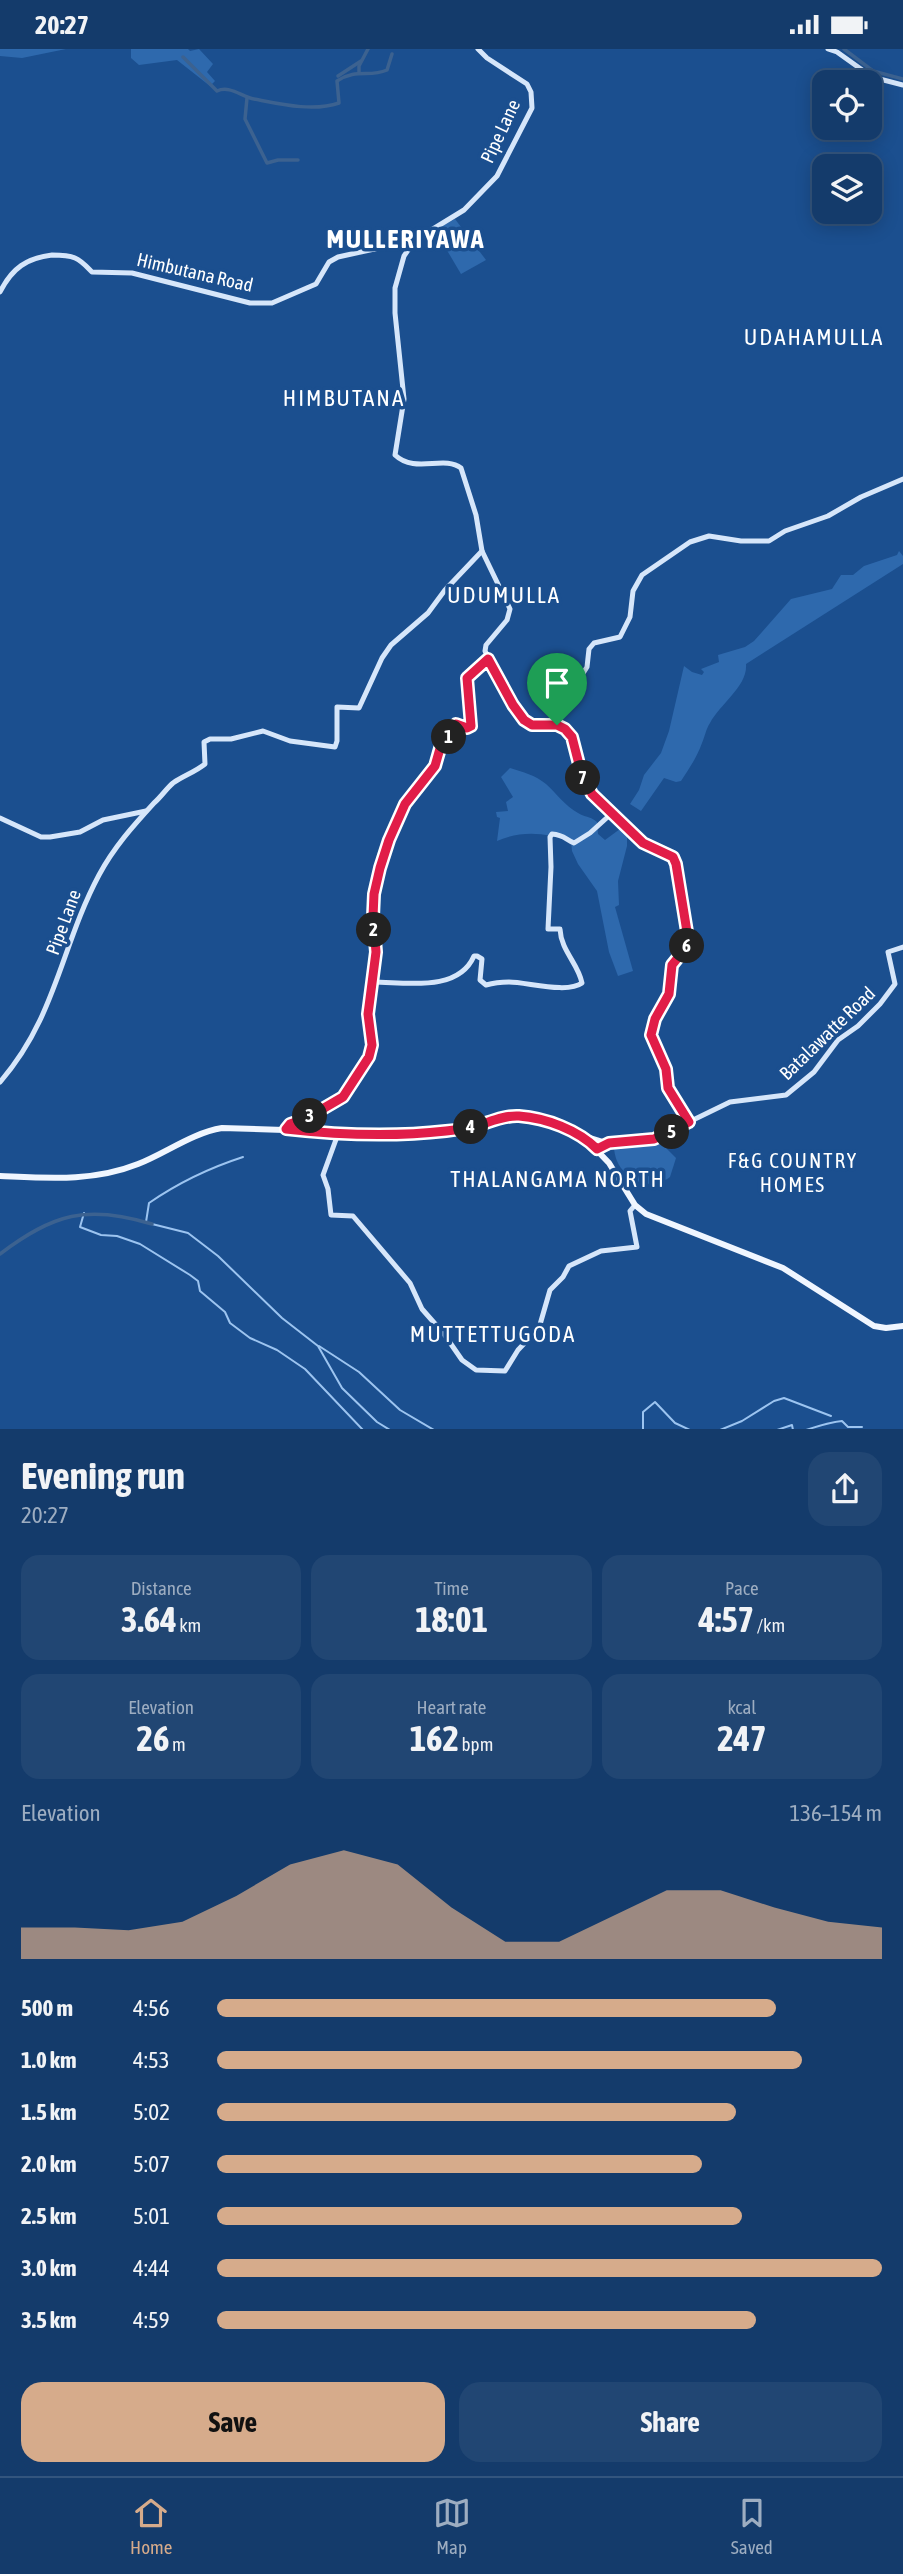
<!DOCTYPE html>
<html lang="en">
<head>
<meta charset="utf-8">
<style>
	:root { --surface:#143b6b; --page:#214673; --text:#f1f3f6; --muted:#9dadc1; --line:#33557e; --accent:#d6ab8b }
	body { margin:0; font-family:"Asap Condensed",sans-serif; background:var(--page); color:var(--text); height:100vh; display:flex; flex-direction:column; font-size:26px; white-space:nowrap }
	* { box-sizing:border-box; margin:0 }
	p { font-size:23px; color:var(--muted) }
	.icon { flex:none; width:38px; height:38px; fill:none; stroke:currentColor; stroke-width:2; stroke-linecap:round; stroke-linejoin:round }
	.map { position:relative; height:1380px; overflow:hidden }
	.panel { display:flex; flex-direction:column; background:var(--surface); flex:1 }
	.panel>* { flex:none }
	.tools { position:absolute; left:812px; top:21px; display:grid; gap:14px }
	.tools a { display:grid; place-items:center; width:70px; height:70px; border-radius:14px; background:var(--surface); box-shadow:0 4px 18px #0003,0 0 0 2px var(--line); font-size:35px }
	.pin { position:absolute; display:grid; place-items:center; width:60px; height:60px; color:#fff; margin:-72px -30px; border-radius:50% 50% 50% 0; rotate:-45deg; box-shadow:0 0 7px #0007 }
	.pin .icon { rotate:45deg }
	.km { position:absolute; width:35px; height:35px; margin:-18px; border-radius:50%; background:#222; color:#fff; font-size:19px; line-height:35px; text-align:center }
	.round { display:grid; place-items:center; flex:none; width:74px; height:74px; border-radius:21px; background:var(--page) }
	.summary { display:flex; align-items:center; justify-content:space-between; height:119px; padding:0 21px }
	h1 { font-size:38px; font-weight:700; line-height:52px }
	.figures { display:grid; grid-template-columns:repeat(3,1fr); gap:10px; height:119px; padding:7px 21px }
	.figures div { display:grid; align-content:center; border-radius:18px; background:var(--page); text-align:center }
	.figures b { font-size:35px; font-weight:700 }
	.figures small { font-size:19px; font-weight:400 }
	.figures p { font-size:19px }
	.chart { height:196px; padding:14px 21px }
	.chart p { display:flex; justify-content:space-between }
	.chart svg { width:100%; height:126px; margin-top:7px; fill:var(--accent); opacity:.7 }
	.cta { display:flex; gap:14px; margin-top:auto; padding:14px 21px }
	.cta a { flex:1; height:80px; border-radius:21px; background:var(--accent); color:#111; font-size:28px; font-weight:700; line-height:80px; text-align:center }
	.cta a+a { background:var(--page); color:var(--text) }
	ul { padding:0 21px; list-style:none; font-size:23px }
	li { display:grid; grid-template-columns:112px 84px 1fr; align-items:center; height:52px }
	li i { height:18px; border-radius:9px; background:var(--accent) }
	.status { display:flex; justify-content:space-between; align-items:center; height:49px; padding:0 35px; background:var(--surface); direction:ltr }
	.status svg { height:19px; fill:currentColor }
	.tabs { display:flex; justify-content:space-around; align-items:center; height:98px; border-top:2px solid var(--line); background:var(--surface); font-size:19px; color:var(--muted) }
	.tabs a { display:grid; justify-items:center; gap:4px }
	.tabs .current { color:var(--accent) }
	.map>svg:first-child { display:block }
	.green { fill:#2e69ad }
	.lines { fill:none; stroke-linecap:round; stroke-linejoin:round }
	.stream { stroke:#9cc4f0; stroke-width:2 }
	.canal { stroke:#3c6290; stroke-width:3.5 }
	.secondary { stroke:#d6e6fa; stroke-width:5 }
	.primary { stroke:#f0f6ff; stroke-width:6 }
	.route-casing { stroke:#fff; stroke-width:14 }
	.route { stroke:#e11d48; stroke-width:9 }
	.labels { text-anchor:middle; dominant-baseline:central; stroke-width:7; stroke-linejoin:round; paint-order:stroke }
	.street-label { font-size:19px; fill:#fff; stroke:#1b4f8f }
	.neighbourhood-label { font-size:21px; letter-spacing:2px; fill:#fff; stroke:#1b4f8f }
	.quarter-label { font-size:23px; letter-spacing:2px; fill:#fff; stroke:#1b4f8f }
	.district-label { font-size:26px; font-weight:bold; letter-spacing:2px; fill:#fff; stroke:#1b4f8f }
</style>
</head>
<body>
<div class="status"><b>20:27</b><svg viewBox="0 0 49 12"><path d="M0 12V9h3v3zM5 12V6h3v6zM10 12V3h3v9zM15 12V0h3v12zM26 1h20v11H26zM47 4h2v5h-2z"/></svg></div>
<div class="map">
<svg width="903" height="1381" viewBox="0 0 903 1381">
	<rect width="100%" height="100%" fill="#1b4f8f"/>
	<g class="green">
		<path d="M0,0H66L22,9L0,7Z"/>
		<path d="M131,0H188L190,2L199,0L213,15L207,23L215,32L210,37L177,11L139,16L131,9Z"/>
		<path d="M455,170L486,211L461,225L435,181Z"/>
		<path d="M899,502L903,507V515L746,615C748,637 720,655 710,674C706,680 705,687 702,694C697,708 689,720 681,732L676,733L664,729L641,762L630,755L639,741L644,726L661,704L669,682L684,617L692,623L702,626L704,623L701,620L719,613L718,606L745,598L754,592L791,550L832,540L841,526H853L864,517L897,506Z"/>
		<path d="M510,719C523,723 535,726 546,735C556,744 565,757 578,764C586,769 588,766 597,773L598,785L605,791L620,780L627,785V797L618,832L619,856L615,858L633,922L618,927L609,903L597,842L578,815L572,802L571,792C546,784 522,781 497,792L500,769L497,768L496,763L508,762L506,753L513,748L501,728Z"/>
		<path d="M657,1090L676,1109L670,1128C646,1146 614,1126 614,1097L616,1095Z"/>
	</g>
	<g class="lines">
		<g class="stream">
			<path d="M84,1164L80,1178L101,1186L117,1187L140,1195L190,1226L198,1232L200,1242L225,1263L230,1274L250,1289L277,1301L305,1320L363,1381"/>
			<path d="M146,1173L149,1154C178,1134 209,1119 243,1108"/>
			<path d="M152,1175L188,1184L218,1207L282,1269L318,1297L342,1339L377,1373L390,1381"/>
			<path d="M319,1297L359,1323L400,1361L434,1381"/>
			<path d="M643,1381V1363L655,1353L675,1374L690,1381"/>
			<path d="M720,1381L742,1372L774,1352L784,1349L831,1367"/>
			<path d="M777,1381L792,1376L793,1381"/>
			<path d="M806,1381C818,1377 830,1373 842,1372L848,1378H862"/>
		</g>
		<g class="canal">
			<path d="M844,0L873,22L903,30"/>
			<path d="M183,8L217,42C230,36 242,48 254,50C280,55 313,63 339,54L337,32C357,19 369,29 387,21L392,5"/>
			<path d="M359,24V17L368,0"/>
			<path d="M338,27L361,12"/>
			<path d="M247,49L245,70L267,114L278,111H298"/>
			<path d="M0,1205C53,1165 87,1155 152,1175"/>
		</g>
		<g class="secondary">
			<path d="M478,0L487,9L527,35L531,43L532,59L497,127L464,161L415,191L404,207L395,239V264L404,350L395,406C415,425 444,406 461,419L476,466L482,502L510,560L507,571L486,596L485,602L513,656L529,675C538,676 548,674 557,676C579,680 578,729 593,746C607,763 624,779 641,792C652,801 669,801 676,815L689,895L672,916L669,945L655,970L651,986L666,1020L669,1039L689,1073"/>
			<path d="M828,0L837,3L872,28L903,36"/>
			<path d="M0,243C12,219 27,209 52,206C60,206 68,206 75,209C82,212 87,218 92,223L132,224L250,254H272L316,235L329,213L338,208L379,199L409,197"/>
			<path d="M557,676L570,645L587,618L589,600L594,594L620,588L630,568L633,542L642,526L690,493L709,487L741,492H769L785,482L828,467L861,448L903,430"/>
			<path d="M0,769L41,788H50L80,783L103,771L146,762"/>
			<path d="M373,933C405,933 458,944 474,907H477L482,910L480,931L486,936C493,934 501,933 509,933C527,933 567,945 582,934C578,914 561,902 560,880H548L551,818L550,788L552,785C564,786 565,790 574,794L590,784L611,765"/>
			<path d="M0,1033C56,969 61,897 99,826C114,798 133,777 154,754C161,748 166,740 173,734C183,727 195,723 205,715L204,693L210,690H231L263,682L290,692L335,698L337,692V658L359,659L382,609L391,596L428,564L445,541L482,502"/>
			<path d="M286,1080L290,1075L307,1069L343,1048L369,1008L372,996L368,965L376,903L373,868L374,845L380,819L389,791L405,755L435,717L441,696L447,691L456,675L467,679L471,676L467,629L488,610"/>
			<path d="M338,1085L323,1126L328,1140L331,1166L353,1167L410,1234L422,1260L444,1285L462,1311L476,1321L505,1322L518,1301L539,1279L550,1241L563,1228L569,1217L601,1202L637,1198L630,1162L635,1156"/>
			<path d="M593,1096L654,1090L730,1053L786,1046L814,1023L838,991L858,977L880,955L895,935L888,903L903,898"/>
		</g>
		<g class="primary">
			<path d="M587,1088L603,1093"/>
			<path d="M0,1127C47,1129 93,1133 138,1115C166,1104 192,1084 222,1079L404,1085L466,1079L507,1068H526L572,1082L586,1090L609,1114L635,1156L646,1165L783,1219L874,1277L886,1279L903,1277"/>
		</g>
	</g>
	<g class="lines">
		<defs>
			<path id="route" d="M488,610L513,656L524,671L532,676H557L565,680L572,688L581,723L592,745L643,794L673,808L676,815L689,895L672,916L669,945L655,970L651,986L666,1020L668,1039L689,1073L654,1090L609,1094L597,1100C578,1081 546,1069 519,1067C503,1066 488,1074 473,1078C464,1080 455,1081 446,1082C393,1088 339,1086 286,1080L290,1075L307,1069L343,1048L369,1008L372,996L368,965L376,903L373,868L374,845L380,819L389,791L405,755L435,717L441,696L456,675L467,679L471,677L467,629Z"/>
		</defs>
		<use href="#route" class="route-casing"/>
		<use href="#route" class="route"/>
	</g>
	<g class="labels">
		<g class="street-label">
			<text transform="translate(500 82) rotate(-65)">Pipe Lane</text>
			<text transform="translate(195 223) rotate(13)">Himbutana Road</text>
			<text transform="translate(63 873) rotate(-70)">Pipe Lane</text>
			<text transform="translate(827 984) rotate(-44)">Batalawatte Road</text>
		</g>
		<g class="neighbourhood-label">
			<text x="793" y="1111">F&amp;G COUNTRY<tspan x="793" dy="24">HOMES</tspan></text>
		</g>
		<g class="quarter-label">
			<text x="814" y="288">UDAHAMULLA</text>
			<text x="344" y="349">HIMBUTANA</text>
			<text x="504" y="546">UDUMULLA</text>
			<text x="558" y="1130">THALANGAMA NORTH</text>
			<text x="493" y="1285">MUTTETTUGODA</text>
		</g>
		<g class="district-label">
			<text x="406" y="190">MULLERIYAWA</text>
		</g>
	</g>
</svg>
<div class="tools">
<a><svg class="icon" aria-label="locate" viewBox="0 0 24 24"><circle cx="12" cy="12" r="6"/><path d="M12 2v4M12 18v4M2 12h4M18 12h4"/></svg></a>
<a><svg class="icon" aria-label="layers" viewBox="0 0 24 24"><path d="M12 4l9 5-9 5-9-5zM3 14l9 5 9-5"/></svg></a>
</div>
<div class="pin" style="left:557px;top:676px;background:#1e9e55"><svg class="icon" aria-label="arrive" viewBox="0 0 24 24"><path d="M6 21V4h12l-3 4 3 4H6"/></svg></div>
<b class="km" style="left:449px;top:688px">1</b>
<b class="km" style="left:374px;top:881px">2</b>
<b class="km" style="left:310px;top:1067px">3</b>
<b class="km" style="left:471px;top:1078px">4</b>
<b class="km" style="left:672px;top:1083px">5</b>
<b class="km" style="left:687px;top:897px">6</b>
<b class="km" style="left:583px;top:729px">7</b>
</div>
<section class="panel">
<div class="summary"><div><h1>Evening run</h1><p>20:27</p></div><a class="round"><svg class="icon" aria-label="share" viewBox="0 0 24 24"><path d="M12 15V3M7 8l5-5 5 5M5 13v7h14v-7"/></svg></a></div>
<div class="figures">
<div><p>Distance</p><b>3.64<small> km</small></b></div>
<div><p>Time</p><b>18:01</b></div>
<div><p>Pace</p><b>4:57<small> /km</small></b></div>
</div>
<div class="figures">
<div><p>Elevation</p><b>26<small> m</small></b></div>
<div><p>Heart rate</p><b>162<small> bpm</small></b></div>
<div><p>kcal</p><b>247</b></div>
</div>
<div class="chart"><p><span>Elevation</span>136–154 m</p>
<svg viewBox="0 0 160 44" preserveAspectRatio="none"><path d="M0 44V33L10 33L20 34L30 31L40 22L50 11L60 6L70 11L80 26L90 38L100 38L110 29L120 20L130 20L140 26L150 31L160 33V44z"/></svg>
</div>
<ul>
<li><b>500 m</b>4:56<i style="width:84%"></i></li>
<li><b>1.0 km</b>4:53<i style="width:88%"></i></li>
<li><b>1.5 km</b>5:02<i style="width:78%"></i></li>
<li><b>2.0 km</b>5:07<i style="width:73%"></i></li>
<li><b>2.5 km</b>5:01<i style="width:79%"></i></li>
<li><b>3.0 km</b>4:44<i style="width:100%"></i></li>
<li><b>3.5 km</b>4:59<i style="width:81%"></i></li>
</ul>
<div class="cta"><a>Save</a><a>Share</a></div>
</section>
<nav class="tabs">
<a class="current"><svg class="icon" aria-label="home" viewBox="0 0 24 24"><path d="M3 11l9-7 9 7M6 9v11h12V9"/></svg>Home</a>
<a><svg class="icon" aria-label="map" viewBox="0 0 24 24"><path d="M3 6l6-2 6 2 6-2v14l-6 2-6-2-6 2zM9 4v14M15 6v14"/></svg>Map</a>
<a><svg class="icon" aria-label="saved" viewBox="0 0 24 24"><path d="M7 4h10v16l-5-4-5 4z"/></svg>Saved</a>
</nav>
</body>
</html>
